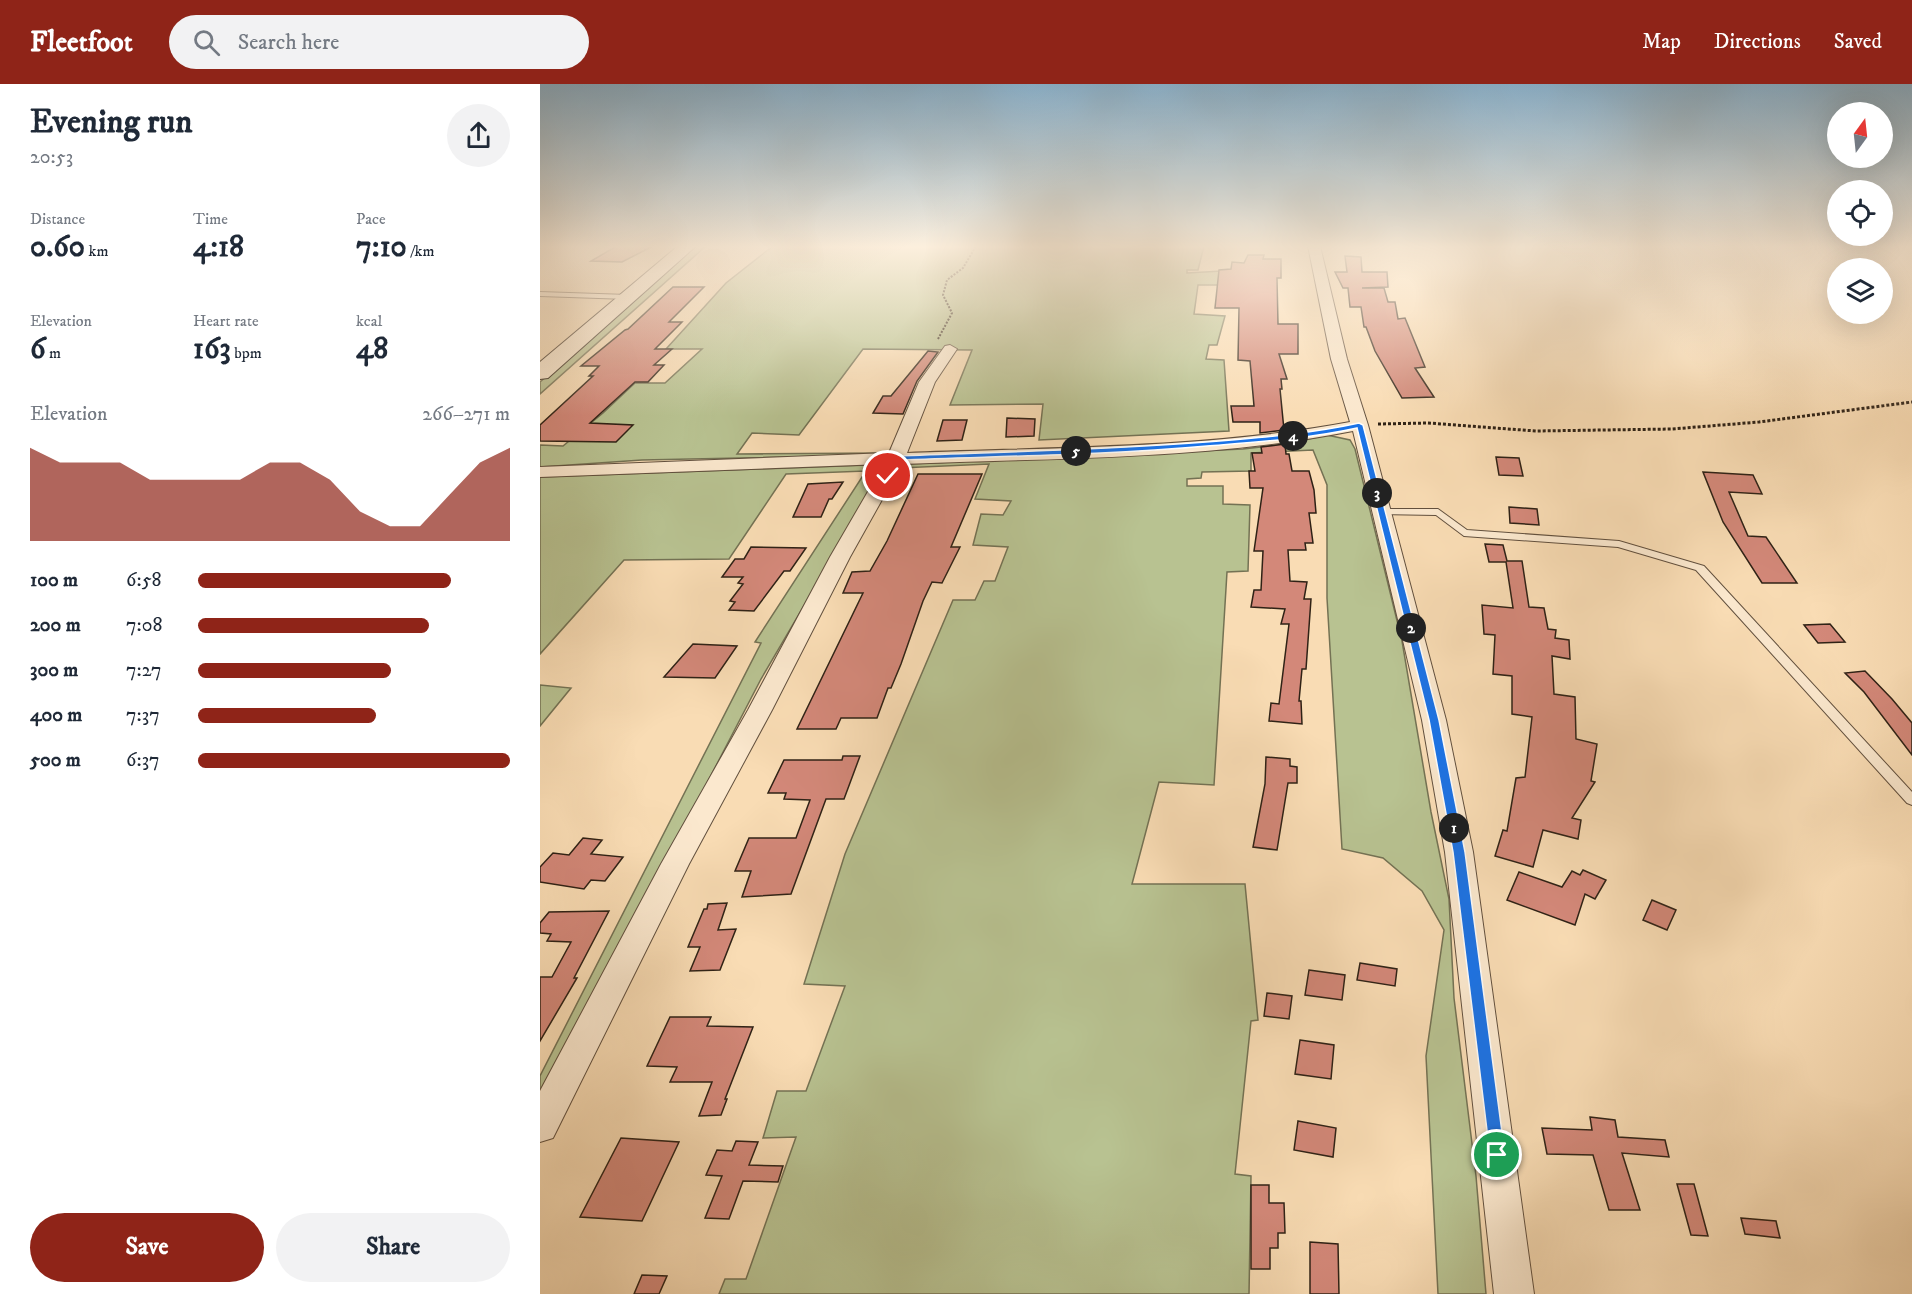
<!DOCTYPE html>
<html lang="en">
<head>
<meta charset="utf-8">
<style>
	:root { --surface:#fff; --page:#f2f2f3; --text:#1f2937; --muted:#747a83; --accent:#8f2418 }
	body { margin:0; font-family:"IM FELL DW Pica",serif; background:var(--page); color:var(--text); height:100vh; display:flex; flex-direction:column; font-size:22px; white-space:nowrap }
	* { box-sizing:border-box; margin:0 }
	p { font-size:20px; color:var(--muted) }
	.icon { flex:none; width:33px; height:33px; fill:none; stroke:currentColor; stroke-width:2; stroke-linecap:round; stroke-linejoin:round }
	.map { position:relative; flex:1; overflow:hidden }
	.panel { display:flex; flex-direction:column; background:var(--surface); width:540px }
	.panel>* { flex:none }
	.needle { width:39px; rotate:15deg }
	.fabs { position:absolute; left:1287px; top:18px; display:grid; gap:12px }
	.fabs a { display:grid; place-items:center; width:66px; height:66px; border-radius:50%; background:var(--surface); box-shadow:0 6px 24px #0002; font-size:30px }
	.pin { position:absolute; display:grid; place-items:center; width:51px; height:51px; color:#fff; margin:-26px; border:3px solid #fff; border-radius:50%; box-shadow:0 2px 6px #0007 }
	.km { position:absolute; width:30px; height:30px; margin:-15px; border-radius:50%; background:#222; color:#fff; font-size:16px; line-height:30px; text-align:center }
	.round { display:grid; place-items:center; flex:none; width:63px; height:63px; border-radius:32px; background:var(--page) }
	.headline { display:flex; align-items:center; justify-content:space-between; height:102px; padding:0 30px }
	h1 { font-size:33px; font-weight:800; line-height:45px }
	.metrics { display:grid; grid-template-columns:repeat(3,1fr); gap:9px; height:102px; padding:6px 30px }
	.metrics div { display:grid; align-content:center }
	.metrics b { font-size:30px; font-weight:800 }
	.metrics small { font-size:16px; font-weight:400 }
	.metrics p { font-size:16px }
	.chart { height:168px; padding:12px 30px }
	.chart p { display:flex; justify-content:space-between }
	.chart svg { width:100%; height:108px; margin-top:6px; fill:var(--accent); opacity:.7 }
	.cta { display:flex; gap:12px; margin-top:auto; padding:12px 30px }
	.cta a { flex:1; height:69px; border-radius:36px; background:var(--accent); color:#fff; font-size:24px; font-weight:800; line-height:69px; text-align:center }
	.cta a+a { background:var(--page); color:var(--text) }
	ul { padding:0 30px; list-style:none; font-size:20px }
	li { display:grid; grid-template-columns:96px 72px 1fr; align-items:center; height:45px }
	li i { height:15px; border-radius:8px; background:var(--accent) }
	header { display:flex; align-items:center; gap:36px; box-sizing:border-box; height:84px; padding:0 30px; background:var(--accent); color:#fff }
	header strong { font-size:28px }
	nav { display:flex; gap:33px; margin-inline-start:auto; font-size:21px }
	.search { width:420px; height:54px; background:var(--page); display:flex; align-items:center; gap:15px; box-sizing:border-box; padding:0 21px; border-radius:33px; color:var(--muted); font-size:22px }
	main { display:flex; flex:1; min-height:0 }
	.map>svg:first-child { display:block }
	.green { fill:#b8c291; stroke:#747254; stroke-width:1.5 }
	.building { fill:#d38879; stroke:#2f2216; stroke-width:1.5 }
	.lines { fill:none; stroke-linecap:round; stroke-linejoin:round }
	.lane-casing { stroke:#62503e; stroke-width:2 }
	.street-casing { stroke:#62503e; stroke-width:2 }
	.secondary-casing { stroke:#2f2216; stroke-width:2 }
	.path-far1 { stroke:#2f2216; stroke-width:2; stroke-dasharray:2 1.5; stroke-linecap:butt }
	.path { stroke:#2f2216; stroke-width:3; stroke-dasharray:3 2; stroke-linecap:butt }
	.lane { fill:#fbe8ce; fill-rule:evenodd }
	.street { fill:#fbe8ce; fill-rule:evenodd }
	.secondary { fill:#fbe8ce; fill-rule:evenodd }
	.route { fill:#1a73e8; stroke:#fff; stroke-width:1.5 }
</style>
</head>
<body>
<header>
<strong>Fleetfoot</strong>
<div class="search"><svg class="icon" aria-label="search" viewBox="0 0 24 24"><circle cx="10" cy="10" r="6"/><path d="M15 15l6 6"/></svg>Search here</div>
<nav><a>Map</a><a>Directions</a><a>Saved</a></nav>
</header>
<main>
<section class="panel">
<div class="headline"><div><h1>Evening run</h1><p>20:53</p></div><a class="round"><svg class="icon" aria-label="share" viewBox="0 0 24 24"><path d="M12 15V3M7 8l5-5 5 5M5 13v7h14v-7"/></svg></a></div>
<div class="metrics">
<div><p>Distance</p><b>0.60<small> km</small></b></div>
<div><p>Time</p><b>4:18</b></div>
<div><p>Pace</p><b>7:10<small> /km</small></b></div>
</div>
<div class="metrics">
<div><p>Elevation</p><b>6<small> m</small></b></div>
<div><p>Heart rate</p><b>163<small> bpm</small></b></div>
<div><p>kcal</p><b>48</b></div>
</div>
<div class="chart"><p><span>Elevation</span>266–271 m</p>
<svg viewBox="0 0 160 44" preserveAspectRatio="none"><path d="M0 44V6L10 12L20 12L30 12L40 19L50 19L60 19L70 19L80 12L90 12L100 19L110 32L120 38L130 38L140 25L150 12L160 6V44z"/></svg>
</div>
<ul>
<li><b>100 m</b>6:58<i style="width:81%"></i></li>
<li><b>200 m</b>7:08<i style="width:74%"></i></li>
<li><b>300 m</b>7:27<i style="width:62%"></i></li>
<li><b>400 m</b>7:37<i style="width:57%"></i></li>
<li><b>500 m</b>6:37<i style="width:100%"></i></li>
</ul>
<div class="cta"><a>Save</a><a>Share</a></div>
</section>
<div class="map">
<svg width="1372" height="1210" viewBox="0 0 1372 1210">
	<rect width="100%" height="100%" fill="#f9dcb4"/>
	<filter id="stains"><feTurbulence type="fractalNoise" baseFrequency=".00333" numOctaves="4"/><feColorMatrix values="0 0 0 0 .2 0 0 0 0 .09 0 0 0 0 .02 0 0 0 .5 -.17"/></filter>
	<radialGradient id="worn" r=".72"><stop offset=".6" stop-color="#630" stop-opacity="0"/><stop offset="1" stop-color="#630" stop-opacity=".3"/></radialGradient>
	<g class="green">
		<path d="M154,162H166L0,310V298Z"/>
		<path d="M233,162H664L658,186H647V189L682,187L688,201H658L654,230L685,232L677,261H669L666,275L684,276L689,347L499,356L503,320L410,321L432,266L323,265L259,351L212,349L197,370L343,369L342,371L102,376L0,383V361L23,362L63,329L95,299H125L162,265H126L186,199Z"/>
		<path d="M787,351L810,356L815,365L862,557L891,728L909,815L914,914L936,1092L946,1210H898L886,972L904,846L882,807L843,774L802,765L787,514V401L773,366L711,369V387L662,388L661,394L647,395V402H683V420L710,421L708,487L687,488L674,701L619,698L592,800H705L718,936L711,937L695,1090L711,1092L709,1210H179L185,1195H206L256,1053L223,1054L237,1007H266L305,902L264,900L305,770L413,516H435L444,497H455L468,463L433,461L441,430L463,431L471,417L435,415L449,380L359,384L366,380L703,365L746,360Z"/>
		<path d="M329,381L337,382L343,387L221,595L0,1021V992L221,559L215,558L326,387L246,390L189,475L84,476L0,570V393Z"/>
		<path d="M0,601L31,604L0,642Z"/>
	</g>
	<g class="building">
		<path d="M77,162H113L82,178L51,177Z"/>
		<path d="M708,171H724L723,175H741V194H737L738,240H758V270H739L747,295H741L742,305H740L744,346L720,349V338H693L691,322H714L710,277L698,276L699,224H675L679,186L691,185L692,178L704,179Z"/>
		<path d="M805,172L821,173L822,188H847L848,203L822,204H844L848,218H855L858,235L865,234L885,283L875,284L894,313L862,314L835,267L826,243H824L821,223H810L808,204H803L795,188H807Z"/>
		<path d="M133,203H164L129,238H142L115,265H132L114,281H124L108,298H95L50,339L93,341L76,358L0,357V341L53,292H49L59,282H41L85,246L88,245Z"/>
		<path d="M388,267L398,268L377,297L363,330L333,329L343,312H351Z"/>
		<path d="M467,334L495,335L494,352L466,353Z"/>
		<path d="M403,336H427L422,356L397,357Z"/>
		<path d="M745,360L746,370H749L752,387H769L774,406L776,429H769L773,459H765L766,466H748L750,497L767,498L764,515H771L766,585H762L759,617H761L762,640L729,637L731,619L739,620L749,540H741L745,525L711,523L714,506H721L723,467H714L723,404H710L709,387H715L712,369H722L721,363Z"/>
		<path d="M956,373L979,374L983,392L959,391Z"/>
		<path d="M1163,388L1213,391L1222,410L1189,408L1208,452L1226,453L1257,499H1222L1183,438Z"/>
		<path d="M378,390H442L411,463H420L402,499L392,498L383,517L361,580L351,604H348L337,634H301L296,645H257L323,509H303L312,488L330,487L347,457Z"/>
		<path d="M303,398L292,415H289L281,433H253L268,400Z"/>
		<path d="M969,423L997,425L999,441L970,439Z"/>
		<path d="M945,460L963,461L967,477H982L989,523L1004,524L1008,545L1016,546L1015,554L1029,556L1030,575L1012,572L1014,610L1035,613L1036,655L1057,660L1051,697L1055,698L1032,734L1041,736L1038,755L1003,746L993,783L955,772L963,746L967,747L976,694L985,693L992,633L972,630V592L953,590L955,551L944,550L942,521L973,524L966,478H949Z"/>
		<path d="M211,463L266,464L250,487H244L214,527L189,526L195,518L190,517L203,500L198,499L203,493H182L195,475H204Z"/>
		<path d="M1290,540L1305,558L1278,559L1264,541Z"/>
		<path d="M153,560L197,562L175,594L124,593Z"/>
		<path d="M1325,587L1352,615L1372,639V671L1324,608L1305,589Z"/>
		<path d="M303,672H320L304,715H286L251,810L202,813L211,787H195L209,754H256L270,716L244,715L246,709H228L244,676H302Z"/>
		<path d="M726,673L750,675V682L757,683V699H748L737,766L713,763L725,700Z"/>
		<path d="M43,754L62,756L51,770L83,773L65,797L51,796L44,805L0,798V783L13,769L29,771Z"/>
		<path d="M1043,786L1066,796L1055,815L1045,810L1035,841L967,816L979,788L1022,803L1032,787L1040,791Z"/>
		<path d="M1112,816L1136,826L1127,846L1103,836Z"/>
		<path d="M187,819L178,846L196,845L180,886L150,887L160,863H148L164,825H167L168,820Z"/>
		<path d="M69,827L34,894H37L0,957V893H12L31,858L7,857L11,850L0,849V839L9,828Z"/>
		<path d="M820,879L857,885L855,902L817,896Z"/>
		<path d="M769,886L805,891L802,916L765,911Z"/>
		<path d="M727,909L752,912L749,935L724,932Z"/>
		<path d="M130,933H171L167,942L213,943L185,1015H187L181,1031L159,1032L172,998H130L137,983L107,982Z"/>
		<path d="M760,956L794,961L791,995L755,990Z"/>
		<path d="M1050,1033L1075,1036L1078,1053L1125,1056L1129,1073L1082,1069L1100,1126H1069L1053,1071L1007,1070L1002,1044L1052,1046Z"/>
		<path d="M758,1037L796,1044L793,1073L754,1066Z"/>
		<path d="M81,1054L139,1058L102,1137L40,1133Z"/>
		<path d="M196,1057L218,1058L209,1081L243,1082L238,1098L203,1097L189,1135L165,1134L182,1092L166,1091L177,1066L192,1067Z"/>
		<path d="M1137,1100H1154L1168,1152L1151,1151Z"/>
		<path d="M711,1101H729V1119H744L745,1149H738V1164H730V1185H711Z"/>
		<path d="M1201,1134L1236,1137L1240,1154L1205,1150Z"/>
		<path d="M770,1158L798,1160L799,1210H770Z"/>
		<path d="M102,1191L127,1192L119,1210H94Z"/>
	</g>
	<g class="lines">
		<defs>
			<g id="lane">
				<path d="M0,208L88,211L91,213L88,215L0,212Z"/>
				<path d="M841,425H898L927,446L1079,457L1164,482L1372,708V721L1367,719L1156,486L1078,463L924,452L896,431L838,430L836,428Z"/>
			</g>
			<path id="street" d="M768,162H780L807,275L828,341L906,636L933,768L994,1210H954L905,768L882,636L813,347C665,376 512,374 362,380L310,473L232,626L149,780L13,1054L0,1058V1007L121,780L208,626L290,473L344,380L0,393V383L349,369L379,298L405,262L410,261L417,265L395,298L367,369C514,363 665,365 810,338L791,275Z"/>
			<path id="secondary" d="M138,162H156L8,294L0,295V278Z"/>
		</defs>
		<use href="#lane" class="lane-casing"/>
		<use href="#street" class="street-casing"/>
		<use href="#secondary" class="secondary-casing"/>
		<path class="path-far1" d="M398,255L412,229L403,211L407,196L423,184L436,162"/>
		<path class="path" d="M838,340L888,339L996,347L1132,345L1219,338L1372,318"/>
		<use href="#lane" class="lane"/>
		<use href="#street" class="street"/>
		<use href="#secondary" class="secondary"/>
	</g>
	<linearGradient id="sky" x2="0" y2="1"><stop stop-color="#8bb6d4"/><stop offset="0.49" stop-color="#fcefdd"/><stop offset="1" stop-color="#fcefdd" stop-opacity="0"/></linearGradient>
	<rect width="1372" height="332" fill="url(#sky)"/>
	<path class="route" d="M819,339L823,341L899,636L925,768L965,1071L963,1076L957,1078L952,1076L950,1071L913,768L889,636L817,344C767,355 717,358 667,362C565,371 462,372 360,376L351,394L344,392L354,374L357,372C460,368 564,366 666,358C718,354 769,350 819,339Z"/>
	<rect width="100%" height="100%" filter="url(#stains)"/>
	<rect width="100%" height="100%" fill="url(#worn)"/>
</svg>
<div class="fabs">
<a><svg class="needle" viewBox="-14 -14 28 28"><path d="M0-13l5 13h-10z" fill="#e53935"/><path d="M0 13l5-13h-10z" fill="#747a83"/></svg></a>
<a><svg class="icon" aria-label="locate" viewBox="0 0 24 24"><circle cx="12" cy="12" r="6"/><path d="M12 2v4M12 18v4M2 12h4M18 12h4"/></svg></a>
<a><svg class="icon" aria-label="layers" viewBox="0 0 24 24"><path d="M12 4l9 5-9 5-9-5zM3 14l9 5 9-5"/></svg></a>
</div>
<div class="pin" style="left:957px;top:1071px;background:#1e9e55"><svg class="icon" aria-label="arrive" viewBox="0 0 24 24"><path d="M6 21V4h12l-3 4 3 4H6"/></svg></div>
<div class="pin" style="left:348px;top:392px;background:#d93025"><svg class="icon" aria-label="check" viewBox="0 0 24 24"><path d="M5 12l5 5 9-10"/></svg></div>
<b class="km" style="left:914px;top:744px">1</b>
<b class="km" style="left:871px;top:544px">2</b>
<b class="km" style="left:837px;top:409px">3</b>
<b class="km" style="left:753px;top:352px">4</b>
<b class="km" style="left:536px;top:367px">5</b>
</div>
</main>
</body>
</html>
